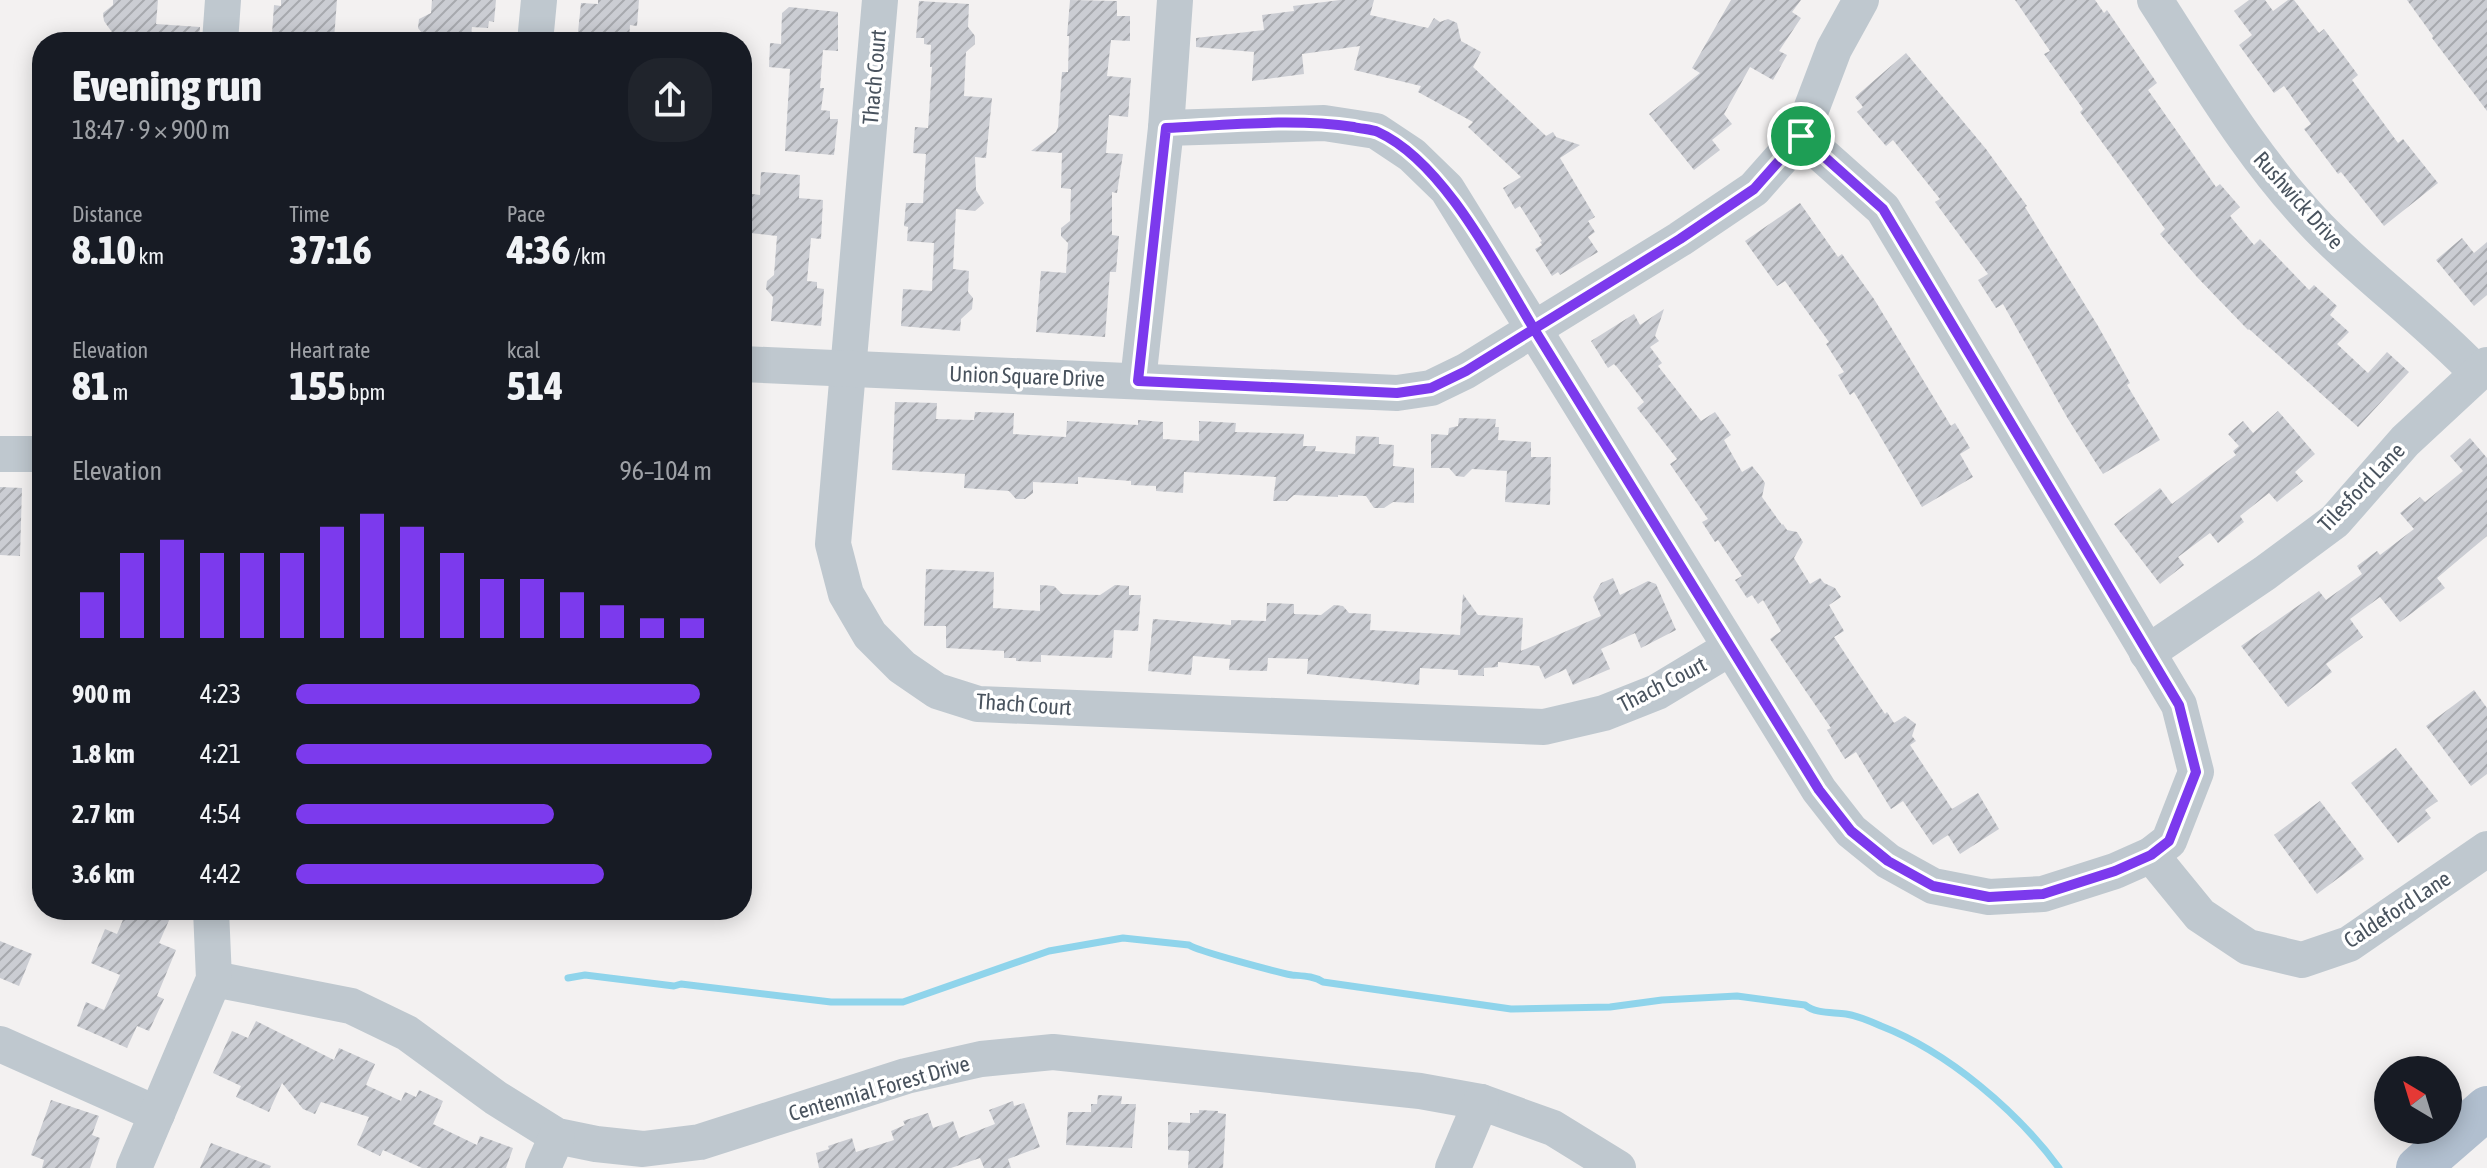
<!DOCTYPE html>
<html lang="en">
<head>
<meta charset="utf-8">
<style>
	:root { --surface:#171b24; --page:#20242c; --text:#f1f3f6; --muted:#9ea1a6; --accent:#7c3aed }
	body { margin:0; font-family:"Asap Condensed",sans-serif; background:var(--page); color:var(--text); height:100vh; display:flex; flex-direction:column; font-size:30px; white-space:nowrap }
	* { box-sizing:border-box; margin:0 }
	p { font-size:26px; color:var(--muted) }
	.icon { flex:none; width:44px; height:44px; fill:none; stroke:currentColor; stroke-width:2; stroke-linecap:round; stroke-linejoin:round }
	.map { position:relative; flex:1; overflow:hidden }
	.panel { position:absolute; left:32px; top:32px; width:720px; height:888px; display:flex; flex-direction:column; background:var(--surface); border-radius:32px; box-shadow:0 4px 20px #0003 }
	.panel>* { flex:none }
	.needle { width:52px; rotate:322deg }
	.tools { position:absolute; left:2374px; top:1056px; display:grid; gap:16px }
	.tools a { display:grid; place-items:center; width:88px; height:88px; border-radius:50%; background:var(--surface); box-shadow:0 4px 20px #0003; font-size:40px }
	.pin { position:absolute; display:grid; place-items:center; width:68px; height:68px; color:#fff; margin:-34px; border:4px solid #fff; border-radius:50%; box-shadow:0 2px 8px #0007 }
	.round { display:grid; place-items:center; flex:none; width:84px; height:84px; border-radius:32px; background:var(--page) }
	.headline { display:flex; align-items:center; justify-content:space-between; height:136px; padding:0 40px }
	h1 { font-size:44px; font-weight:800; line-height:60px }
	.stats { display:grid; grid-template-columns:repeat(3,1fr); gap:12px; height:136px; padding:8px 40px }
	.stats div { display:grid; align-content:center }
	.stats b { font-size:40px; font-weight:800 }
	.stats small { font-size:22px; font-weight:400 }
	.stats p { font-size:22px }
	.chart { height:224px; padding:16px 40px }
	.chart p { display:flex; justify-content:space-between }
	.chart svg { width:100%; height:144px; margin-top:8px; stroke:var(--accent); stroke-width:6 }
	ul { padding:0 40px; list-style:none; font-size:26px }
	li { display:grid; grid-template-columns:128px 96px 1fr; align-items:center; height:60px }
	li i { height:20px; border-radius:10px; background:var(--accent) }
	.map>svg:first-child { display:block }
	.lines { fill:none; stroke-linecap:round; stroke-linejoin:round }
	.stream { stroke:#8fd4eb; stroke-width:7 }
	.building { fill:url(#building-hatch) }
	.minor { stroke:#bfc8cf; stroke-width:36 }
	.major { stroke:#b1bfcf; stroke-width:44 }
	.route-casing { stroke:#fff; stroke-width:16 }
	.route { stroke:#7c3aed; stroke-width:10 }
	.labels { text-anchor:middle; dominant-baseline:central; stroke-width:7; stroke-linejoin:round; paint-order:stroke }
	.street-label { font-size:22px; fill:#49535e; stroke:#fff }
</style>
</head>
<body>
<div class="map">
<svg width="2487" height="1168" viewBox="0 0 2487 1168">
	<defs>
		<pattern id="building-hatch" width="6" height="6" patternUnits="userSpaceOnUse" patternTransform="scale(2)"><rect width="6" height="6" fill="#cbcdd3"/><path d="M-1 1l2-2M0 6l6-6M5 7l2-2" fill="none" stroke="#a7a9ae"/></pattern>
	</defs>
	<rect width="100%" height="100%" fill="#f3f1f1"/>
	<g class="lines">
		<path class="stream" d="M568,978L585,975L674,986L681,984L831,1002H903L1049,951L1123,938L1189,945C1197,951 1277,972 1292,975C1303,976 1314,976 1323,982L1511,1009L1610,1007L1662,1000L1737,996L1805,1005C1816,1014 1832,1012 1846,1014C1858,1016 1870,1021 1881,1026C1948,1052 2017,1111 2059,1168"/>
	</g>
	<g class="building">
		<path d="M113,0H158L156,24L200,27L199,42H119L104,21L103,13L113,5Z"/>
		<path d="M281,0H337L334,39L272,34L274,5L281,6Z"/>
		<path d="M432,0H496L494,22L489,21L488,28L472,27L470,42H429L418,28L419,19L431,13Z"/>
		<path d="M598,0H639L637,26L630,25L629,40L586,37V32H578L581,3L598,4Z"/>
		<path d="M1070,0L1117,1V16H1130V41L1111,40L1107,76L1131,78L1128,117L1109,115L1106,153L1123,154L1117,193L1112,192V235L1119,236L1116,272H1110L1105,337L1036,332L1041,271L1066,273L1068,243L1061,236V228L1070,221L1071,189L1061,188L1062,153L1031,151L1056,132L1058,127L1062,72H1068L1069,36H1067Z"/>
		<path d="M1340,0H1374L1370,15L1428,28L1434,18L1440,22L1448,19L1457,23L1461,41L1481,52L1473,67L1546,136L1553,132L1556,137L1580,145L1560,158L1595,217L1588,221L1595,232L1588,237L1598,252L1560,275L1558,272L1552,276L1535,249L1542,245L1540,242L1542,241L1520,206L1515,209L1503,188L1521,177L1468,127L1473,122L1418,92L1421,86L1354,70L1360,46L1302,54L1304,74L1252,81L1254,52L1196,47V38L1264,30L1262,15L1294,11L1293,6Z"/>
		<path d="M1731,0H1801L1792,12L1801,18L1779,51L1787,55L1773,80L1750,67L1724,114L1732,124L1712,140L1720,150L1694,170L1649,114L1700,73L1692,68Z"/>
		<path d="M2015,0H2095L2104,13L2107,10L2157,83L2148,90L2216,187L2220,184L2240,207L2230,216L2254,245L2260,239L2309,290L2314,285L2337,306L2330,315L2349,332L2337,344L2368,373L2387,352L2409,372L2358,427L2249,329L2248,330L2197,277L2160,234L2165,229L2080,112L2083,109L2044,54L2050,51Z"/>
		<path d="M2249,0H2265L2273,11L2288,0H2294L2319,33L2324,29L2358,75L2352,80L2398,143L2403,139L2438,183L2384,226L2341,172L2338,174L2304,129L2311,124L2284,86L2274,93L2239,45L2252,35L2234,11Z"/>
		<path d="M2407,0H2487V111L2432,38L2433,36Z"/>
		<path d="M919,1L969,4L968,27L975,36V44L966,52L964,96L992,98L986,158L975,157L976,190L984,203L975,211L956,209L953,269L969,271L968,292L973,298L972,309L961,319L960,331L901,326L903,289L932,291L934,243L907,241L908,227L904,226L906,203H923L926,154L913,153L915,127L928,128L932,67H930L931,45L924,44V38H916Z"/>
		<path d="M789,7L838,12V51L823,50L820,88H824L821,110L830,111V119H838L834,155L785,151L790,69L769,67L770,43L781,44L782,13Z"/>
		<path d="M1906,53L1986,149L2027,206L2025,207L2098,326L2130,383L2127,385L2160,440L2103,474L2068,419L2003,304L1996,308L1978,280L1988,274L1935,202L1940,199L1893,140L1886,146L1857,112L1863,107L1855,97Z"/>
		<path d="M761,172L800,175L799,198L823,200L821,239L811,238L807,281L817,282V288L824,289L821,326L771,321L773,297L766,289L767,281L774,275L777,236L750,233L752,194L760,195Z"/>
		<path d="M1800,203L1838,257L1842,254L1874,299L1951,426L1955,423L1970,448L1960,454L1973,477L1922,507L1854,392L1850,395L1838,375L1844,372L1826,344L1829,342L1785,281L1777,286L1745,241Z"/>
		<path d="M2462,238L2474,253L2487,242V295L2474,306L2436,260Z"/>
		<path d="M1664,309L1655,336L1659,341L1650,347L1662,363L1658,366L1701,421L1715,412L1731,435L1724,440L1742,472L1752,466L1761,477L1765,483L1762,497L1782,525L1783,524L1787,530L1797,532L1803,542L1794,558L1810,584L1820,578L1824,583L1835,588L1841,597L1829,605L1844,631L1834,637L1885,714L1887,712L1894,723L1905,716L1916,724L1912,736L1916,741L1910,745L1952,809L1978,793L1999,829L1960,854L1948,835L1933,845L1903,801L1891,809L1856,752L1845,759L1827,730L1831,728L1770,639L1781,631L1763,600L1758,604L1752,595L1747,598L1735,580L1742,576L1718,540L1715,542L1702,522L1708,519L1670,464L1677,459L1637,408L1644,402L1617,367L1614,364L1608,368L1591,341L1634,314L1640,325Z"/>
		<path d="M895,402L937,403L936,419L974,420L975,412L1014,413L1013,434L1066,437L1067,421L1138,425V420L1163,422V439L1199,441V421L1236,423L1235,432L1304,434L1303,446H1316L1315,451L1355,454L1356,436L1379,437V444L1394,445L1393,466L1414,468V503L1393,502L1384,508H1374L1366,496L1338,495V497L1294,495L1287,501H1273L1276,477L1184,472L1183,493L1156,491V486L1131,485V481L1078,477V484L1033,482V493L1025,499H1016L1009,491L964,488L965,474L892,470Z"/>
		<path d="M2278,411L2315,454L2295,472L2303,481L2277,502L2269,493L2240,516L2244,522L2218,543L2210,533L2178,557L2184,565L2160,584L2114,524L2160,488L2172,504L2236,455L2233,451L2239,446L2228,434L2243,421L2253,433Z"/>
		<path d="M1459,418L1496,419L1495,427H1499L1498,440L1531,442V457H1551L1550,505L1505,502L1507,471L1472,469L1464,477L1456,476L1449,468H1431V434L1448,435L1449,428L1458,426Z"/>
		<path d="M2470,438L2487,458V536L2437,578L2445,588L2400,622L2380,597L2350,619L2363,637L2326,664L2332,672L2288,707L2241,646L2319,591L2326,600L2362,574L2357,566L2377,551L2380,555L2414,529L2400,513L2420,497L2425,502L2463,471L2450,456Z"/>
		<path d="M0,487L22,488L20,556L0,555Z"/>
		<path d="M926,569L994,572L993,608L1040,611V585L1054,586L1062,594L1100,595L1115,585L1129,586V595H1141L1138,631L1114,630L1112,658L1041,655V662L1016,661V658H1004V651L946,648V626H924Z"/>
		<path d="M1613,578L1620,595L1648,581L1656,584L1676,630L1641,648L1635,633L1601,649L1610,669L1573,685L1566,669L1545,679L1539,666L1498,662V667L1484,668V676L1458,675V670L1420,668L1419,685L1307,674L1308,659L1268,658L1267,671L1229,670L1230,659L1193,656L1191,675L1148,671L1153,619L1231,625V620L1266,621L1267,603L1294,604V614L1321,615L1334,605L1343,606L1349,613L1371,614L1370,630L1460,635L1463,594L1478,615L1523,618L1521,651L1601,616L1593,597L1601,583Z"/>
		<path d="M2474,690L2487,708V774L2471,786L2426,726Z"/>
		<path d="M2396,748L2438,801L2425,810L2431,818L2398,843L2351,783Z"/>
		<path d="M2320,801L2364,859L2317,894L2274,835Z"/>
		<path d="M127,910H150L170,918L159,943L176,950L157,996L164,999L149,1031L137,1026L127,1048L77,1026L86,1002L104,1010L120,975L91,963L105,929L117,934Z"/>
		<path d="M0,941L32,954L19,986L0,978Z"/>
		<path d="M256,1021L334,1060L339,1048L375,1064L366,1085L401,1101L405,1092L416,1097L419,1090L443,1101L433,1124L477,1145L480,1136L513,1148L506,1168H422L383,1150L380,1156L357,1145L369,1117L321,1102L315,1114L303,1109L282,1083L269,1112L236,1097L241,1086L213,1073L232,1031L248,1038Z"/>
		<path d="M1098,1095L1122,1096L1121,1104H1136L1132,1148L1066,1145L1068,1112H1091V1104H1097Z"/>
		<path d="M51,1100L99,1116L92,1135L100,1138L90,1168H42L44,1160L31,1155Z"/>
		<path d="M1013,1101L1014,1106L1024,1103L1040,1147L1008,1159L1011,1168H984L980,1158L951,1168H819L816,1153L829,1149L828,1146L852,1138L856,1152L894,1140L891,1131L905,1125L903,1121L928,1113L933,1128L953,1121L959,1138L995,1124L989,1110Z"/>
		<path d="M1199,1110L1218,1111V1113L1226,1114L1223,1168H1188L1189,1151L1168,1150V1122L1190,1123V1113H1199Z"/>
		<path d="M211,1143L271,1166L270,1168H200Z"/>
	</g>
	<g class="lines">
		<g class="minor">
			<path d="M880,0L833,544L846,594L870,635L902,667L937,691L978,704L1544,727L1604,713L1657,692L1730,648"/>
			<path d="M2155,0C2206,79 2253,160 2319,228C2369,279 2428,321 2477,373"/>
			<path d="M220,42L223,0"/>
			<path d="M535,42L539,0"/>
			<path d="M1166,128L1324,123L1376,131L1412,155L1447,189L1819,790L1851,831L1888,861L1933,886L1989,897L2043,894L2115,871L2151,855L2169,841L2196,772L2179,705L1883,209L1801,136"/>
			<path d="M742,364L1397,393L1431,388L1466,371L1680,239L1754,189L1801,136L1834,49L1861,0"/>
			<path d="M1138,381L1166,128L1175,0"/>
			<path d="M0,454H42"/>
			<path d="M2147,653L2265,573L2335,521L2405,441L2487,365"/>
			<path d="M2151,855L2200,915L2248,947L2302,960L2349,944L2487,849"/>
			<path d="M214,979L351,1006L407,1033L496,1098L557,1136L596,1144L643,1149L700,1142L906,1076L981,1059L1053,1052L1420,1091L1481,1102L1553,1128L1618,1168"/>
			<path d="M0,1044L157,1114"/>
			<path d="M134,1168L214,979L211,910"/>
			<path d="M543,1168L557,1136"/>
			<path d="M1453,1168L1481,1102"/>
		</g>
		<path class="major" d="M2418,1168L2487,1108"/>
	</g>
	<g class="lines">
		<defs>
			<path id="route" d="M1801,136L1754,189L1680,239L1466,371L1431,388L1397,393L1138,381L1166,128C1227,125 1293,118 1354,127C1361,129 1371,129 1378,132C1444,162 1497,268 1534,329L1819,790L1851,831L1888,861L1933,886L1989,897L2043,894L2115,871L2151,855L2169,841L2196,772L2179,705L1883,209L1801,136"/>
		</defs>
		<use href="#route" class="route-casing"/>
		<use href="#route" class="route"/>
	</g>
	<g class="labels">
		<g class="street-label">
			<text transform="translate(874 77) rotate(-85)">Thach Court</text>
			<text transform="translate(2299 200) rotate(48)">Rushwick Drive</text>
			<text transform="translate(1027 376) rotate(2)">Union Square Drive</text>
			<text transform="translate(2361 487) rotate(-46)">Tilesford Lane</text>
			<text transform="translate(1662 684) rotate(-27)">Thach Court</text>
			<text transform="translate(1024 704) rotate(4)">Thach Court</text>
			<text transform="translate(2397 909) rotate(-33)">Caldeford Lane</text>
			<text transform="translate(879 1088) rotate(-16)">Centennial Forest Drive</text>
		</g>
	</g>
</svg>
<div class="tools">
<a><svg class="needle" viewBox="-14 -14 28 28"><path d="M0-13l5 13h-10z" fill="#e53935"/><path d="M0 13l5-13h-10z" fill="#9ea1a6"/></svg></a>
</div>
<div class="pin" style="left:1801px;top:136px;background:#1e9e55"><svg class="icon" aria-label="arrive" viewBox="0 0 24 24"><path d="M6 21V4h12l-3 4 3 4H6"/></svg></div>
<section class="panel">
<div class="headline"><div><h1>Evening run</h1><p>18:47 · 9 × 900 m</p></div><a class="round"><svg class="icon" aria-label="share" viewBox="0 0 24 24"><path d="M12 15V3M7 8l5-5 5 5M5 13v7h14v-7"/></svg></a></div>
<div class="stats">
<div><p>Distance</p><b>8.10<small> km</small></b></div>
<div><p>Time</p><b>37:16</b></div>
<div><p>Pace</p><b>4:36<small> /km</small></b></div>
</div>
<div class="stats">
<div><p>Elevation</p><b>81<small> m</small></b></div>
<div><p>Heart rate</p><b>155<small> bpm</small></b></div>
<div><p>kcal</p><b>514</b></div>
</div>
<div class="chart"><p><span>Elevation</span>96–104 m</p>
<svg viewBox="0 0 160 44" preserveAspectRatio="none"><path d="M5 44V30M15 44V18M25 44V14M35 44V18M45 44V18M55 44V18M65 44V10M75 44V6M85 44V10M95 44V18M105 44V26M115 44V26M125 44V30M135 44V34M145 44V38M155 44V38"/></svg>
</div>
<ul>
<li><b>900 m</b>4:23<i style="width:97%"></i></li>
<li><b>1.8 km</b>4:21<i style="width:100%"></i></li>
<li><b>2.7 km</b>4:54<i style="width:62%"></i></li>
<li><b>3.6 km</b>4:42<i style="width:74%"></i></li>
</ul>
</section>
</div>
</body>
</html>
